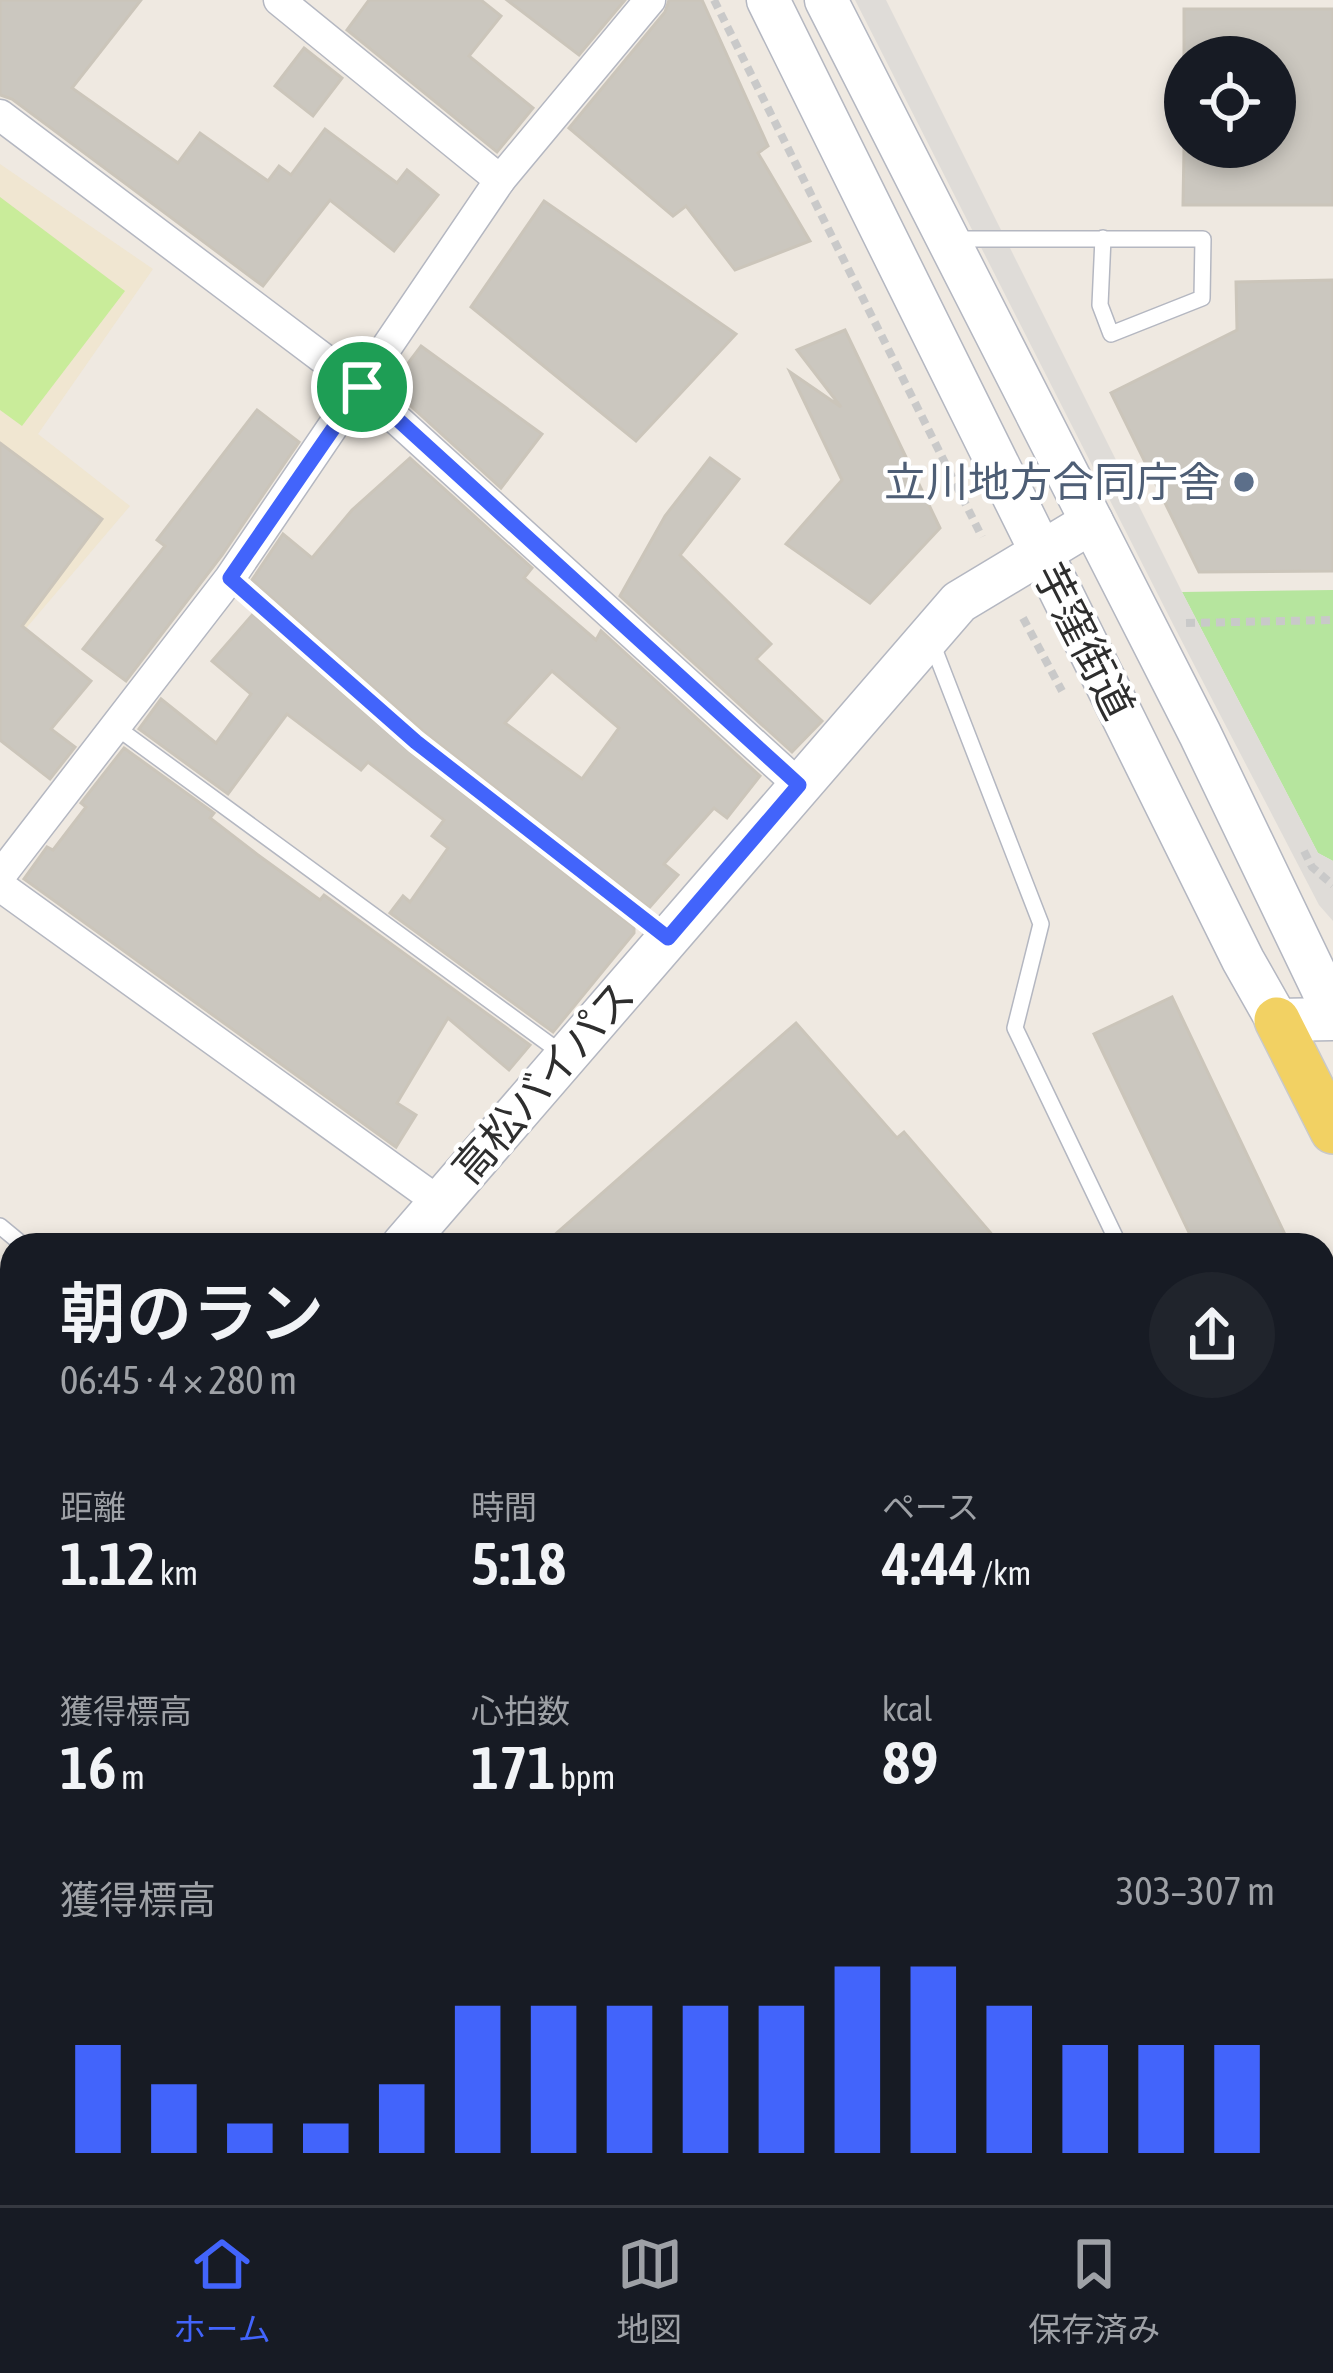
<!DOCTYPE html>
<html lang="ja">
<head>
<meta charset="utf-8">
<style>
	:root { --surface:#171b24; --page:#20242c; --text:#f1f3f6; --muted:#9ea1a6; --line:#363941; --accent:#4264fb }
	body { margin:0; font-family:"Asap Condensed","Noto Sans JP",sans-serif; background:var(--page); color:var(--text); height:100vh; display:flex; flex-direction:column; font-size:45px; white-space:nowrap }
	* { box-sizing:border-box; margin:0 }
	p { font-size:39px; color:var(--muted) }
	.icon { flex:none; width:66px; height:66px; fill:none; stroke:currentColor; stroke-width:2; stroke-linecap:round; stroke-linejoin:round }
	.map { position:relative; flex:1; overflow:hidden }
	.side { position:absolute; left:0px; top:1233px; width:1335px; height:972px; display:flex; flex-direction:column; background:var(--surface); border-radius:36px 36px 0 0; box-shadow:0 6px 18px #0003 }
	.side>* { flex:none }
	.fabs { position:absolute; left:1164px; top:36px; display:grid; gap:24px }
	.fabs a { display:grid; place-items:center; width:132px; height:132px; border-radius:50%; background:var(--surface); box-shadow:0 6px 18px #0003; font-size:60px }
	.pin { position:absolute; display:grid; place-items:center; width:102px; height:102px; color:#fff; margin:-51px; border:6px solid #fff; border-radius:50%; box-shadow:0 3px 12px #0007 }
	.round { display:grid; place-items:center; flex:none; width:126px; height:126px; border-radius:63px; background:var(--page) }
	.summary { display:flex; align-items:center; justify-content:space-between; height:204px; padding:0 60px }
	h1 { font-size:66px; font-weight:600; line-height:90px }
	.figures { display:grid; grid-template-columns:repeat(3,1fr); gap:18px; height:204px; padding:12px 60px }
	.figures div { display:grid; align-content:center }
	.figures b { font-size:60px; font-weight:600 }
	.figures small { font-size:33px; font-weight:400 }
	.figures p { font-size:33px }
	.chart { height:336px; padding:24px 60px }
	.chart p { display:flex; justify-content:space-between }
	.chart svg { width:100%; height:216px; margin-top:12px; stroke:var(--accent); stroke-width:6 }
	.menu { display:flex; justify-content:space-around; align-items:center; height:168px; border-top:3px solid var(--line); background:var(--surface); font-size:33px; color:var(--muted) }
	.menu a { display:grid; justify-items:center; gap:6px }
	.menu .active { color:var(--accent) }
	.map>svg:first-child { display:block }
	.education { fill:#f0e6d1 }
	.green { fill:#b6e59e }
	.pitch { fill:#c9ec9a }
	.plaza { fill:#dfdcd8 }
	.building { fill:#cbc7bf; stroke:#cbc5ba; stroke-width:3; fill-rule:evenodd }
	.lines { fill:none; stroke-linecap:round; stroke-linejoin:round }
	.lane-casing { stroke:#b4b7c1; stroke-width:18 }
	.street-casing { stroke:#b4b7c1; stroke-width:33 }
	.secondary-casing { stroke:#b4b7c1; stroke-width:45 }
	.primary-casing { stroke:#c9c9c9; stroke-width:48 }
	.path { stroke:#c9c9c9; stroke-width:8; stroke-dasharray:9 6; stroke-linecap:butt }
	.lane { stroke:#fff; stroke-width:15 }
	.street { stroke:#fff; stroke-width:30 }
	.secondary { stroke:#fff; stroke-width:42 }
	.primary { stroke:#f2d163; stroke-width:45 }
	.route-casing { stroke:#fff; stroke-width:24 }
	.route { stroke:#4264fb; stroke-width:15 }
	.service-dot { fill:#5c6f8a; stroke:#fff; stroke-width:4.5 }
	.labels { text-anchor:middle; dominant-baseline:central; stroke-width:9; stroke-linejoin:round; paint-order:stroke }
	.service-label { font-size:42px; fill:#4e5e75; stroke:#fff; text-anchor:end }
	.street-label { font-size:42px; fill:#2e2e2e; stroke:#fff }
</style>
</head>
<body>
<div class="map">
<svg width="1333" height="2205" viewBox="0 0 1333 2205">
	<rect width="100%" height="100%" fill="#efe9e1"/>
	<path class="education" d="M0,164L153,269L38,434L130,506L0,659Z"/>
	<path class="green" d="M1333,590V861L1318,853L1182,592Z"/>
	<path class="pitch" d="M0,197L125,291L22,426L0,410Z"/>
	<path class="plaza" d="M855,0H886L1182,592L1318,853L1333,861V921L1319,905L1175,628Z"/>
	<g class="building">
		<path d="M0,0H141L72,88L178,163L200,133L268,181L279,166L291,175L325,129L397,183L407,170L438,195L394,251L330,200L263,286L12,99L0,95Z"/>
		<path d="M369,0H481L501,16L469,56L533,108L497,152L347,30Z"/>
		<path d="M507,0H625L579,55Z"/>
		<path d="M669,0H702L768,146L758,153L810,241L735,270L686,206L673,216L569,128L665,12Z"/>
		<path d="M1184,9H1333V205H1183L1184,147H1275V57H1184Z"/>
		<path d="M304,48L342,78L313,116L275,86Z"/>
		<path d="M544,201L736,334L636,441L471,307Z"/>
		<path d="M1333,280V571L1199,572L1111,393L1237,330L1236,282Z"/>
		<path d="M845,330L940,528L870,603L786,544L842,480L790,372L841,407L797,350Z"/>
		<path d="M421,346L542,434L501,488L390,387Z"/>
		<path d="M257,410L299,442L222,555L126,681L83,649L165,546L157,540Z"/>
		<path d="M0,443L102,519L22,626L91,681L51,729L75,747L50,779L0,740Z"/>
		<path d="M410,458L532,568L524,578L596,640L601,631L760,776L727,818L714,808L664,864L678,875L649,908L424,732L252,580L283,534L312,558L352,510ZM552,671L619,728L582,779L505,723Z"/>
		<path d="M710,458L739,479L680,555L771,644L756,659L822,721L792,752L620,596L665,516Z"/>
		<path d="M253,614L408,750L634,927V933L553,1032L390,913L403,896L410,902L448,848L432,836L444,820L368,762L361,770L287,714L228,794L139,729L161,699L216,743L251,694L212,661Z"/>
		<path d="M124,748L214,813L210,818L258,855L320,900L324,895L530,1045L509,1070L448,1018L397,1103L416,1115L396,1147L24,879L47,847L53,850L86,807L81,803Z"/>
		<path d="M1172,997L1290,1245H1195L1094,1034Z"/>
		<path d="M796,1023L897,1138L904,1132L1001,1245H543Z"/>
	</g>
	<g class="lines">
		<defs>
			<g id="lane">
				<path d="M954,239H1203L1202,298L1111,334L1100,305L1103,238"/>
				<path d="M230,578L416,741L665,936"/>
				<path d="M932,643L1041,924L1015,1028L1119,1245"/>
				<path d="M116,727L564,1055"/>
				<path d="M0,1226L23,1245"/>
				<path d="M620,2193L631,2205"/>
				<path d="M379,2205L393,2193"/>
			</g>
			<g id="street">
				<path d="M279,0L500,180"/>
				<path d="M0,115L361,387L799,785"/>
				<path d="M0,876L230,578L500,180L650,0"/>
				<path d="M0,886L439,1202"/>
			</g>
			<g id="secondary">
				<path d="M768,0L1243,960L1277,1020L1333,1019"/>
				<path d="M826,0L1200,734L1333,1011"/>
				<path d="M403,1245L959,602L1092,522"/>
				<path d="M0,1720L12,1706"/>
			</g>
			<path id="primary" d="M1277,1020L1333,1131"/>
		</defs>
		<use href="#lane" class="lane-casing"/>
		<use href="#street" class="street-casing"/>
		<use href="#secondary" class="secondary-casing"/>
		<use href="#primary" class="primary-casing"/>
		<g class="path">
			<path d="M714,0L982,537"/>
			<path d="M1023,618L1062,691"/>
			<path d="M1186,623L1333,620"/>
			<path d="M1304,851L1312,867L1333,885"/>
		</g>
		<use href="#lane" class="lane"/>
		<use href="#street" class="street"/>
		<use href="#secondary" class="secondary"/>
		<use href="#primary" class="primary"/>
	</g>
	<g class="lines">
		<defs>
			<path id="route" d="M362,387L799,785L668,938L416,742L230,578Z"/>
		</defs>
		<use href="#route" class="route-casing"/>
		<use href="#route" class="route"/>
	</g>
	<circle class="service-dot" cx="1244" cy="482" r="12"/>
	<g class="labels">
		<g class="service-label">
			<text x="1220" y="482">立川地方合同庁舎</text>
		</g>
		<g class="street-label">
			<text transform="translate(1084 641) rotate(63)">芋窪街道</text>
			<text transform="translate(543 1082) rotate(-49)">高松バイパス</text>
		</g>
	</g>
</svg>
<div class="fabs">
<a><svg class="icon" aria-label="locate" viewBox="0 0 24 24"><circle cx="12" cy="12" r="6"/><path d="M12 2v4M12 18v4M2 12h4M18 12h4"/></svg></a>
</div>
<div class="pin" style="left:362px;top:387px;background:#1e9e55"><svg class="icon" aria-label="arrive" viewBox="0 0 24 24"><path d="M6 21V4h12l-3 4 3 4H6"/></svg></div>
<section class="side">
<div class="summary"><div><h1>朝のラン</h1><p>06:45 · 4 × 280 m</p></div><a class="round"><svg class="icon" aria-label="share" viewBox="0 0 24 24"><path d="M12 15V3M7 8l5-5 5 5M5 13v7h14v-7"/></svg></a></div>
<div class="figures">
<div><p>距離</p><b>1.12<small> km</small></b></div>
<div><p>時間</p><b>5:18</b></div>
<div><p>ペース</p><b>4:44<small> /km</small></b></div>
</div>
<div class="figures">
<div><p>獲得標高</p><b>16<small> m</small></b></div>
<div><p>心拍数</p><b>171<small> bpm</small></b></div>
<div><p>kcal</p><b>89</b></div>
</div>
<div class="chart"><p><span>獲得標高</span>303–307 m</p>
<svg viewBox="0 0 160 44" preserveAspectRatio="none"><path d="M5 44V22M15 44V30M25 44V38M35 44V38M45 44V30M55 44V14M65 44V14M75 44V14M85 44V14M95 44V14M105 44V6M115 44V6M125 44V14M135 44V22M145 44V22M155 44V22"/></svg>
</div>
</section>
</div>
<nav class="menu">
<a class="active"><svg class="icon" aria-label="home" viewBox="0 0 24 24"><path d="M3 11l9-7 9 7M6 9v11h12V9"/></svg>ホーム</a>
<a><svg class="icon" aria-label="map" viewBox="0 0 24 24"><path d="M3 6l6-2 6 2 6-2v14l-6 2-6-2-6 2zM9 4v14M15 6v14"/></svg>地図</a>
<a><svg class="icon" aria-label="saved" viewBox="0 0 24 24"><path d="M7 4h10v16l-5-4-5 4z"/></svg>保存済み</a>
</nav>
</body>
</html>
